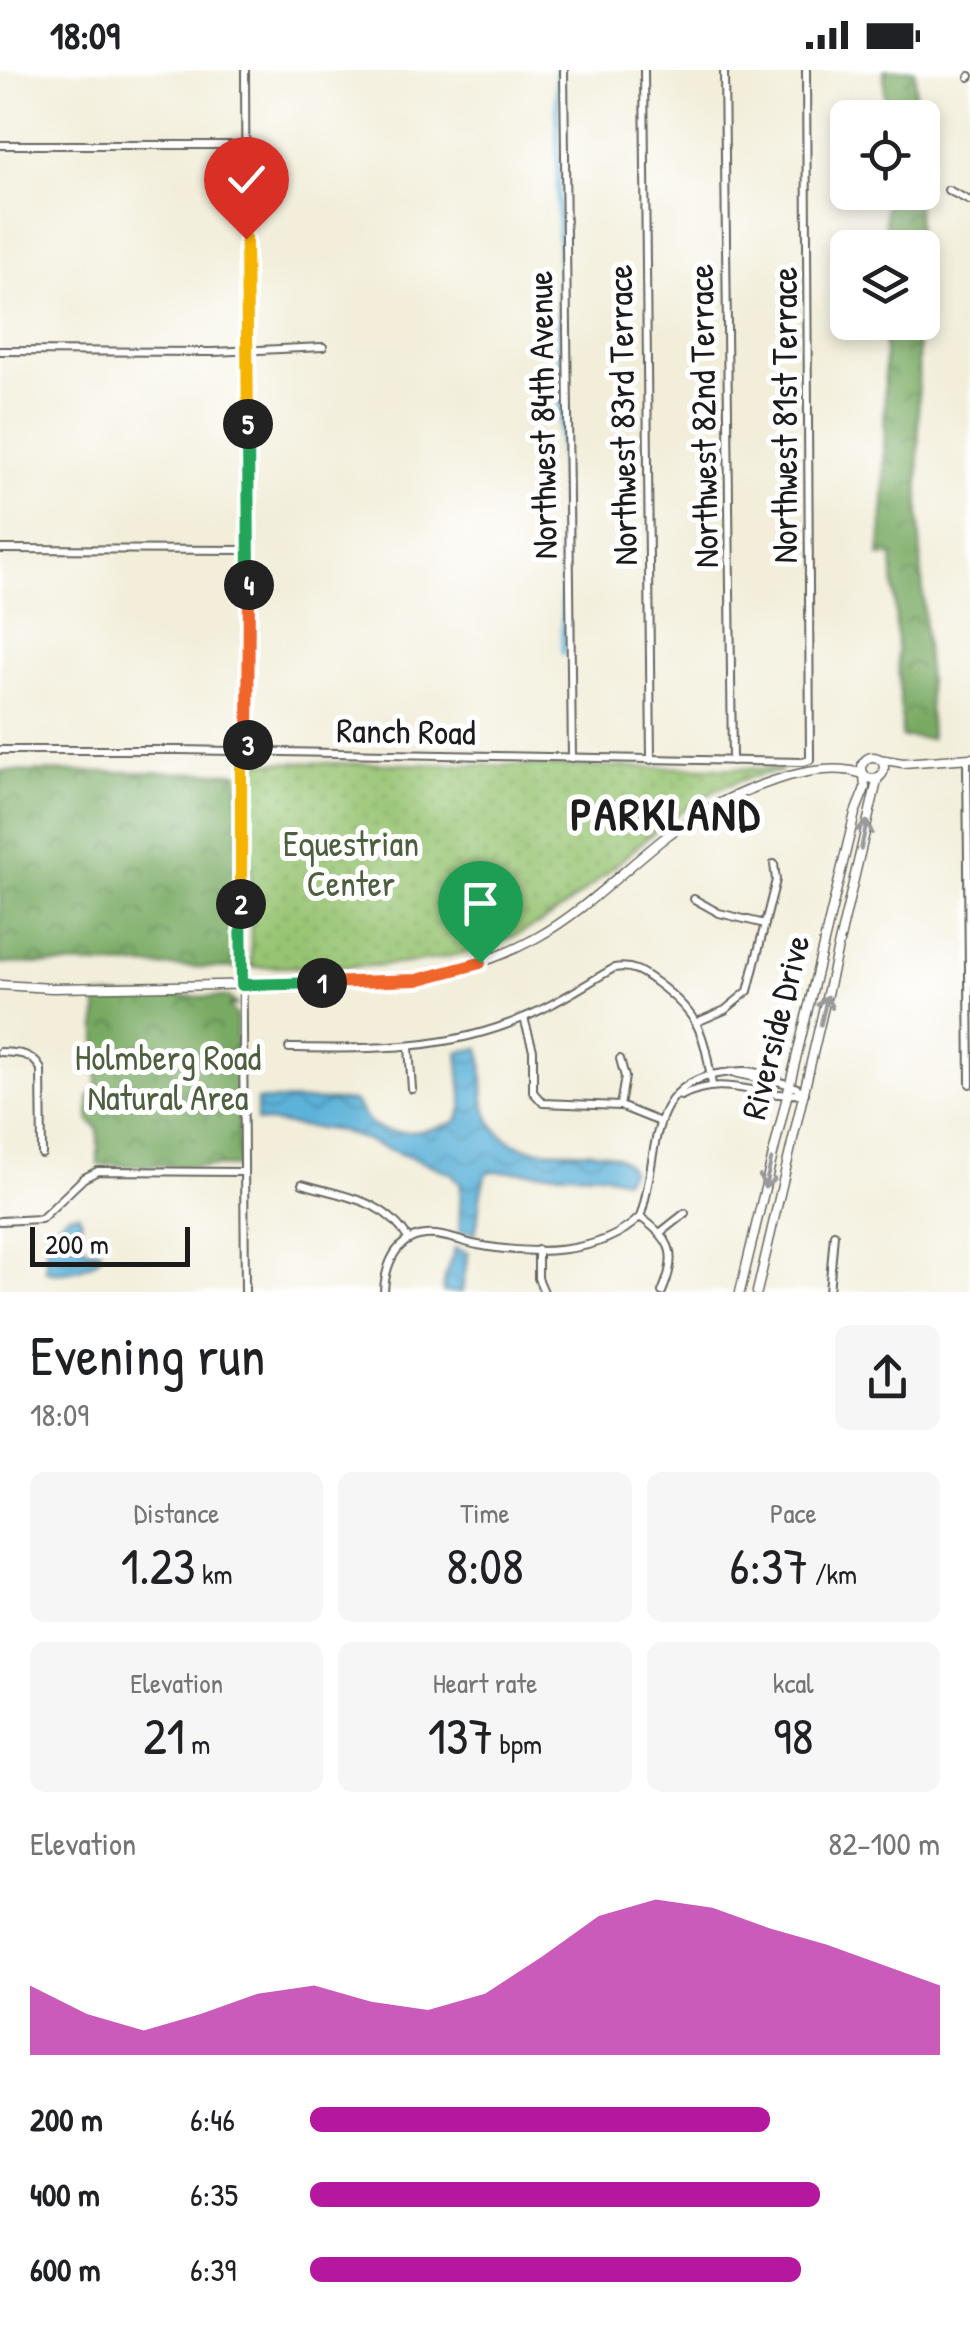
<!DOCTYPE html>
<html lang="en">
<head>
<meta charset="utf-8">
<style>
	:root { --surface:#fff; --page:#f6f6f6; --text:#202124; --muted:#757577; --accent:#b5179e }
	body { margin:0; font-family:"Patrick Hand",sans-serif; background:var(--page); color:var(--text); height:100vh; display:flex; flex-direction:column; font-size:38px; white-space:nowrap }
	* { box-sizing:border-box; margin:0 }
	p { font-size:32px; color:var(--muted) }
	.icon { flex:none; width:55px; height:55px; fill:none; stroke:currentColor; stroke-width:2; stroke-linecap:round; stroke-linejoin:round }
	.map { position:relative; height:1222px; overflow:hidden }
	.sheet { display:flex; flex-direction:column; background:var(--surface); flex:1 }
	.sheet>* { flex:none }
	.buttons { position:absolute; left:830px; top:30px; display:grid; gap:20px }
	.buttons a { display:grid; place-items:center; width:110px; height:110px; border-radius:15px; background:var(--surface); box-shadow:0 5px 15px #0003; font-size:50px }
	.scale { position:absolute; left:30px; bottom:25px; width:160px; box-sizing:border-box; padding-left:10px; border:5px solid #1c1c1c; border-top:0; font-size:28px; line-height:35px; white-space:nowrap; color:#1c1c1c; -webkit-text-stroke:8px #fff; paint-order:stroke }
	.pin { position:absolute; display:grid; place-items:center; width:85px; height:85px; color:#fff; margin:-102px -42px; border-radius:50% 50% 50% 0; rotate:-45deg; box-shadow:0 0 10px #0007 }
	.pin .icon { rotate:45deg }
	.km { position:absolute; width:50px; height:50px; margin:-25px; border-radius:50%; background:#222; color:#fff; font-size:28px; line-height:50px; text-align:center }
	.round { display:grid; place-items:center; flex:none; width:105px; height:105px; border-radius:15px; background:var(--page) }
	.head { display:flex; align-items:center; justify-content:space-between; height:170px; padding:0 30px }
	h1 { font-size:55px; font-weight:600; line-height:75px }
	.figures { display:grid; grid-template-columns:repeat(3,1fr); gap:15px; height:170px; padding:10px 30px }
	.figures div { display:grid; align-content:center; border-radius:15px; background:var(--page); text-align:center }
	.figures b { font-size:50px; font-weight:600 }
	.figures small { font-size:28px; font-weight:400 }
	.figures p { font-size:28px }
	.chart { height:280px; padding:20px 30px }
	.chart p { display:flex; justify-content:space-between }
	.chart svg { width:100%; height:180px; margin-top:10px; fill:var(--accent); opacity:.7 }
	ul { padding:0 30px; list-style:none; font-size:32px }
	li { display:grid; grid-template-columns:160px 120px 1fr; align-items:center; height:75px }
	li i { height:25px; border-radius:12px; background:var(--accent) }
	.status { display:flex; justify-content:space-between; align-items:center; height:70px; padding:0 50px; background:var(--surface); direction:ltr }
	.status svg { height:28px; fill:currentColor }
	.map>svg:first-child { display:block }
	.forest { fill:url(#forest-crowns); stroke:#4a6340; stroke-width:2.5 }
	.park { fill:url(#park-dots); stroke:#5a7047; stroke-width:2.5 }
	.water { fill:url(#water-waves); stroke:#3c677a; stroke-width:2.5 }
	.lines { fill:none; stroke-linecap:round; stroke-linejoin:round }
	.canal { stroke:#5db2d9; stroke-width:5 }
	.minor-casing { stroke:#67665e; stroke-width:10 }
	.tertiary-casing { stroke:#67665e; stroke-width:11 }
	.minor { stroke:#fff; stroke-width:6 }
	.tertiary { stroke:#fff; stroke-width:8 }
	.oneway { stroke:#999 }
	.split-1-casing { stroke:#fff; stroke-width:20 }
	.split-2-casing { stroke:#fff; stroke-width:20 }
	.split-3-casing { stroke:#fff; stroke-width:20 }
	.split-4-casing { stroke:#fff; stroke-width:20 }
	.split-5-casing { stroke:#fff; stroke-width:20 }
	.split-6-casing { stroke:#fff; stroke-width:20 }
	.split-1 { stroke:#f0652b; stroke-width:12 }
	.split-2 { stroke:#22a559; stroke-width:12 }
	.split-3 { stroke:#f5b400; stroke-width:12 }
	.split-4 { stroke:#f0652b; stroke-width:12 }
	.split-5 { stroke:#22a559; stroke-width:12 }
	.split-6 { stroke:#f5b400; stroke-width:12 }
	.labels { text-anchor:middle; dominant-baseline:central; stroke-width:10; stroke-linejoin:round; paint-order:stroke }
	.street-label { font-size:35px; fill:#1c1c1c; stroke:#fff }
	.park-label { font-size:35px; fill:#4d5f3e; stroke:#fff }
	.district-label { font-size:45px; font-weight:bold; letter-spacing:2.5px; fill:#1c1c1c; stroke:#fff }
</style>
</head>
<body>
<div class="status"><b>18:09</b><svg viewBox="0 0 49 12"><path d="M0 12V9h3v3zM5 12V6h3v6zM10 12V3h3v9zM15 12V0h3v12zM26 1h20v11H26zM47 4h2v5h-2z"/></svg></div>
<div class="map">
<svg width="970" height="1222" viewBox="0 0 970 1222">
	<defs>
		<pattern id="forest-crowns" width="20" height="18" patternUnits="userSpaceOnUse" patternTransform="scale(2.5)"><rect width="20" height="18" fill="#79aa64"/><path d="M2 6a3 3 0 1 1 6 0M12 15a3 3 0 1 1 6 0" fill="none" stroke="#628a52"/></pattern>
		<pattern id="park-dots" width="8" height="8" patternUnits="userSpaceOnUse" patternTransform="scale(2.5)"><rect width="8" height="8" fill="#97c472"/><path d="M2 2h.1M6 6h.1" fill="none" stroke="#82a862" stroke-width="1.8" stroke-linecap="round"/></pattern>
		<pattern id="water-waves" width="16" height="10" patternUnits="userSpaceOnUse" patternTransform="scale(2.5)"><rect width="16" height="10" fill="#5db2d9"/><path d="M0 5q4-4 8 0t8 0" fill="none" stroke="#5098ba"/></pattern>
	</defs>
	<rect width="100%" height="100%" fill="#fff"/>
	<filter id="ink" filterUnits="userSpaceOnUse"><feTurbulence type="fractalNoise" baseFrequency=".01" numOctaves="2"/><feDisplacementMap in="SourceGraphic" scale="20" xChannelSelector="R" yChannelSelector="G"/><feConvolveMatrix kernelMatrix="1 2 1 2 8 2 1 2 1" color-interpolation-filters="sRGB"/></filter>
	<filter id="wash" filterUnits="userSpaceOnUse"><feTurbulence type="fractalNoise" baseFrequency=".0048" numOctaves="4" result="noise"/><feDisplacementMap in="SourceGraphic" scale="40" xChannelSelector="R" yChannelSelector="G"/><feGaussianBlur stdDeviation="2.25" result="paint"/><feColorMatrix in="noise" values="0 0 0 0 0 0 0 0 0 0 0 0 0 0 0 0 0 1.4 0 .05"/><feComposite in="paint" operator="in"/></filter>
	<g filter="url(#wash)">
		<rect width="100%" height="100%" fill="#f2eeda"/>
		<g class="forest">
			<path d="M884,0H915L916,47H885Z"/>
			<path d="M885,123H917L918,177H885Z"/>
			<path d="M885,253H918L919,450L931,669L902,667L892,486H879L884,431Z"/>
			<path d="M0,701L238,703L239,898L0,893Z"/>
			<path d="M97,926L229,927L237,935L229,937L237,946L239,1097L98,1095V1060L89,1050V1026L97,1016Z"/>
		</g>
		<path class="park" d="M250,692L781,699V702C677,710 615,815 529,859C440,904 347,896 251,897Z"/>
		<g class="water">
			<path d="M480,978C487,1001 477,1028 492,1053C522,1105 610,1060 631,1100L624,1110L602,1104L490,1101C478,1111 480,1147 475,1164L459,1161L461,1115L451,1103L341,1061L257,1051V1030L353,1031C362,1038 364,1050 374,1056C394,1068 437,1060 457,1051L463,1036L458,982Z"/>
			<path d="M78,1143L82,1150L77,1163L79,1172L87,1179L101,1180L100,1187C87,1200 64,1205 46,1201V1163L68,1145Z"/>
			<path d="M455,1178L468,1183L462,1222H443L445,1205Z"/>
		</g>
		<g class="lines">
			<path class="canal" d="M557,0L563,583"/>
		</g>
	</g>
	<g filter="url(#ink)">
		<g class="lines">
			<defs>
				<g id="minor">
					<path d="M245,0L248,675L241,696L245,1222"/>
					<path d="M564,0L572,688"/>
					<path d="M644,0L651,690"/>
					<path d="M724,0L732,691"/>
					<path d="M969,7L970,6"/>
					<path d="M0,75H245"/>
					<path d="M948,120L970,131"/>
					<path d="M0,281L213,282L323,277"/>
					<path d="M0,479L249,480"/>
					<path d="M0,680H181L803,692L810,690L806,0"/>
					<path d="M967,688L970,1014"/>
					<path d="M694,829L719,843L765,854"/>
					<path d="M524,948L533,980V1022L543,1033L620,1036L660,1052"/>
					<path d="M697,952L725,940L748,921L776,810L774,794"/>
					<path d="M289,978C370,979 449,981 525,947C557,934 584,915 614,898C633,895 642,902 657,913C700,945 704,963 712,1015"/>
					<path d="M409,978L412,1019"/>
					<path d="M0,982C18,983 31,982 41,999L42,1084"/>
					<path d="M620,989L625,1007L620,1036"/>
					<path d="M735,1003C759,1010 782,1008 804,1022"/>
					<path d="M681,1026C728,1002 759,1031 805,1023"/>
					<path d="M302,1114C345,1127 385,1129 409,1170"/>
					<path d="M0,1151L41,1149L84,1108L98,1101L244,1102"/>
					<path d="M661,1162L685,1143"/>
					<path d="M538,1180V1208L544,1222"/>
					<path d="M384,1222C385,1196 395,1168 425,1165C442,1163 462,1172 478,1175C531,1185 600,1186 640,1147"/>
					<path d="M662,1222C678,1185 673,1170 640,1147C660,1092 642,1012 724,1003C742,1001 754,998 769,1009"/>
					<path d="M829,1222L834,1164"/>
				</g>
				<g id="tertiary">
					<circle cx="873" cy="698" r="11"/>
					<path d="M879,689L903,693L970,688"/>
					<path d="M0,915L52,918C120,917 188,916 256,914C356,913 446,918 536,868C586,840 623,800 667,766C703,738 745,719 789,706C812,700 841,696 863,704"/>
					<path d="M740,1222L855,743L865,718L864,705"/>
					<path d="M757,1222L878,707"/>
				</g>
			</defs>
			<use href="#minor" class="minor-casing"/>
			<use href="#tertiary" class="tertiary-casing"/>
			<use href="#minor" class="minor"/>
			<use href="#tertiary" class="tertiary"/>
		</g>
		<defs><path id="oneway-shaft" d="M-6 0H5M1.5-3L5.5 0L1.5 3" fill="none" stroke-width="1.6" stroke-linecap="round" stroke-linejoin="round" transform="scale(2.5)"/></defs>
		<g class="oneway">
			<use href="#oneway-shaft" transform="translate(864 765) rotate(-78)"/>
			<use href="#oneway-shaft" transform="translate(824 940) rotate(-77)"/>
			<use href="#oneway-shaft" transform="translate(768 1104) rotate(103)"/>
		</g>
	</g>
	<g class="lines" filter="url(#ink)">
		<defs>
			<path id="split-1" d="M322,913L417,910L480,893"/>
			<path id="split-2" d="M241,834L242,915L322,913"/>
			<path id="split-3" d="M241,834V696L248,675"/>
			<path id="split-4" d="M248,675L249,515"/>
			<path id="split-5" d="M248,354L249,515"/>
			<path id="split-6" d="M246,169L248,354"/>
		</defs>
		<use href="#split-1" class="split-1-casing"/>
		<use href="#split-2" class="split-2-casing"/>
		<use href="#split-3" class="split-3-casing"/>
		<use href="#split-4" class="split-4-casing"/>
		<use href="#split-5" class="split-5-casing"/>
		<use href="#split-6" class="split-6-casing"/>
		<use href="#split-1" class="split-1"/>
		<use href="#split-2" class="split-2"/>
		<use href="#split-3" class="split-3"/>
		<use href="#split-4" class="split-4"/>
		<use href="#split-5" class="split-5"/>
		<use href="#split-6" class="split-6"/>
	</g>
	<g class="labels">
		<g class="street-label">
			<text transform="translate(542 345) rotate(-91)">Northwest 84th Avenue</text>
			<text transform="translate(622 345) rotate(-91)">Northwest 83rd Terrace</text>
			<text transform="translate(784 345) rotate(-90)">Northwest 81st Terrace</text>
			<text transform="translate(703 346) rotate(-91)">Northwest 82nd Terrace</text>
			<text transform="translate(406 661) rotate(1)">Ranch Road</text>
			<text transform="translate(775 957) rotate(-76)">Riverside Drive</text>
		</g>
		<g class="park-label">
			<text x="351" y="773">Equestrian<tspan x="351" dy="40">Center</tspan></text>
			<text x="168" y="987">Holmberg Road<tspan x="168" dy="40">Natural Area</tspan></text>
		</g>
		<g class="district-label">
			<text x="666" y="743">PARKLAND</text>
		</g>
	</g>
</svg>
<div class="buttons">
<a><svg class="icon" aria-label="locate" viewBox="0 0 24 24"><circle cx="12" cy="12" r="6"/><path d="M12 2v4M12 18v4M2 12h4M18 12h4"/></svg></a>
<a><svg class="icon" aria-label="layers" viewBox="0 0 24 24"><path d="M12 4l9 5-9 5-9-5zM3 14l9 5 9-5"/></svg></a>
</div>
<div class="scale">200 m</div>
<div class="pin" style="left:480px;top:893px;background:#1e9e55"><svg class="icon" aria-label="arrive" viewBox="0 0 24 24"><path d="M6 21V4h12l-3 4 3 4H6"/></svg></div>
<div class="pin" style="left:246px;top:169px;background:#d93025"><svg class="icon" aria-label="check" viewBox="0 0 24 24"><path d="M5 12l5 5 9-10"/></svg></div>
<b class="km" style="left:322px;top:913px">1</b>
<b class="km" style="left:241px;top:834px">2</b>
<b class="km" style="left:248px;top:675px">3</b>
<b class="km" style="left:249px;top:515px">4</b>
<b class="km" style="left:248px;top:354px">5</b>
</div>
<section class="sheet">
<div class="head"><div><h1>Evening run</h1><p>18:09</p></div><a class="round"><svg class="icon" aria-label="share" viewBox="0 0 24 24"><path d="M12 15V3M7 8l5-5 5 5M5 13v7h14v-7"/></svg></a></div>
<div class="figures">
<div><p>Distance</p><b>1.23<small> km</small></b></div>
<div><p>Time</p><b>8:08</b></div>
<div><p>Pace</p><b>6:37<small> /km</small></b></div>
</div>
<div class="figures">
<div><p>Elevation</p><b>21<small> m</small></b></div>
<div><p>Heart rate</p><b>137<small> bpm</small></b></div>
<div><p>kcal</p><b>98</b></div>
</div>
<div class="chart"><p><span>Elevation</span>82–100 m</p>
<svg viewBox="0 0 160 44" preserveAspectRatio="none"><path d="M0 44V27L10 34L20 38L30 34L40 29L50 27L60 31L70 33L80 29L90 20L100 10L110 6L120 8L130 13L140 17L150 22L160 27V44z"/></svg>
</div>
<ul>
<li><b>200 m</b>6:46<i style="width:73%"></i></li>
<li><b>400 m</b>6:35<i style="width:81%"></i></li>
<li><b>600 m</b>6:39<i style="width:78%"></i></li>
</ul>
</section>
</body>
</html>
